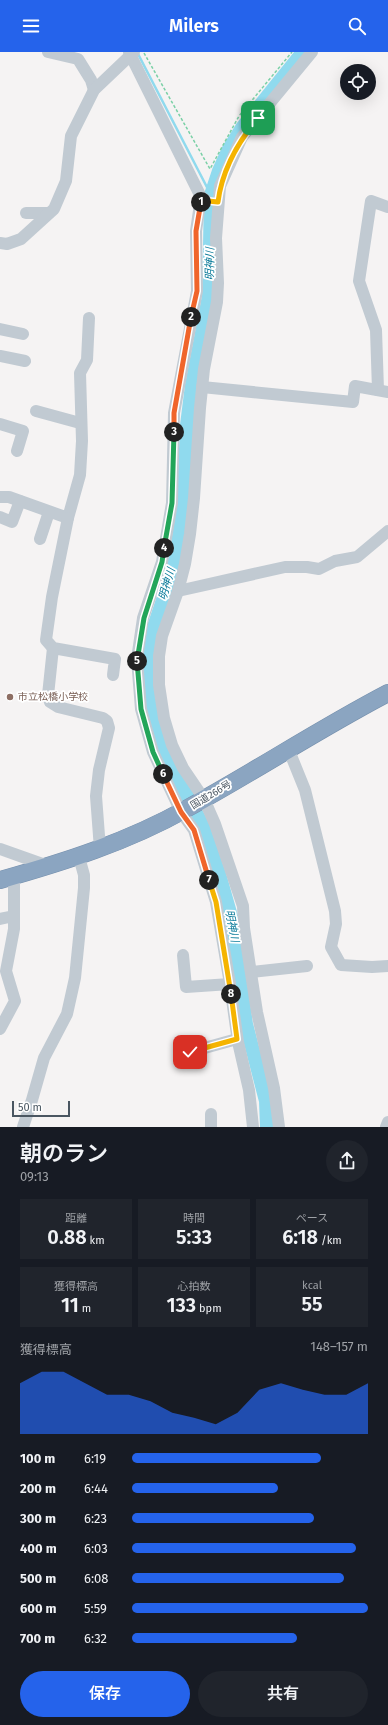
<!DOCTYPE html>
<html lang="ja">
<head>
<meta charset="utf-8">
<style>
	:root { --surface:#171b24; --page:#20242c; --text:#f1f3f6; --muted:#9ea1a6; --accent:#2563eb }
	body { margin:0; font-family:"Fira Sans","Noto Sans JP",sans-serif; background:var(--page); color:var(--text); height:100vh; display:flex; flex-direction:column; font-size:15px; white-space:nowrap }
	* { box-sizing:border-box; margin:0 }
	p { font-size:13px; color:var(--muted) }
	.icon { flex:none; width:22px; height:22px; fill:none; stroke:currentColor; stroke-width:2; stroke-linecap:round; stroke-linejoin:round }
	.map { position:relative; height:1075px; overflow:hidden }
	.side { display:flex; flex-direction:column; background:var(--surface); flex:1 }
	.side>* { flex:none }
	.tools { position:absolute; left:340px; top:12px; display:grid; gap:8px }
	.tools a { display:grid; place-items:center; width:36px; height:36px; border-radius:50%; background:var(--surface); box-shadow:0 4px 16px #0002; font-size:20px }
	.scale { position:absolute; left:12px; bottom:10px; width:58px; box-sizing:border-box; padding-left:4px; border:2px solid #4a5661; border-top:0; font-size:11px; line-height:14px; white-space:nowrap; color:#4a5661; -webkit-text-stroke:3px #fff; paint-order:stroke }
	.pin { position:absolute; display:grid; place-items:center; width:34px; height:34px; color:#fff; margin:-17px; border-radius:8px; box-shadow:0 2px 6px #0006 }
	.km { position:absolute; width:20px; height:20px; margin:-10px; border-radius:50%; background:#222; color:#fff; font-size:11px; line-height:20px; text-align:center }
	.round { display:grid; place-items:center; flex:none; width:42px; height:42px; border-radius:21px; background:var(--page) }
	.summary { display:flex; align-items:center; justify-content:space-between; height:68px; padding:0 20px }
	h1 { font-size:22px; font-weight:600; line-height:30px }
	.figures { display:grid; grid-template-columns:repeat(3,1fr); gap:6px; height:68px; padding:4px 20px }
	.figures div { display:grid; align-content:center; border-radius:0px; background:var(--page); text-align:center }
	.figures b { font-size:20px; font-weight:600 }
	.figures small { font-size:11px; font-weight:400 }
	.figures p { font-size:11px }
	.chart { height:112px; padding:8px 20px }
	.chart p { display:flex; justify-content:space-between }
	.chart svg { width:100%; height:72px; margin-top:4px; fill:var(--accent); opacity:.7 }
	.action { display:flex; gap:8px; margin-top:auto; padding:8px 20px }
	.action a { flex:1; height:46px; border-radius:24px; background:var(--accent); color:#fff; font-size:16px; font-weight:600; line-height:46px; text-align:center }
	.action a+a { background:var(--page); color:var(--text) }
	ul { padding:0 20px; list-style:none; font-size:13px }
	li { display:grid; grid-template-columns:64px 48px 1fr; align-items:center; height:30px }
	li i { height:10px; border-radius:5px; background:var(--accent) }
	header { display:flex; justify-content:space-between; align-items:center; height:52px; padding:0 20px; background:var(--accent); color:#fff; font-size:18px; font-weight:600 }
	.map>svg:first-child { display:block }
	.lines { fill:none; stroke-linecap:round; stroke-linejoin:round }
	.stream { stroke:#90daee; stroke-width:2.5 }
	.river { stroke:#90daee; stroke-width:14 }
	.highway-casing { stroke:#7690ad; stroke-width:18 }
	.path { stroke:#7ad0a6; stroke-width:1.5; stroke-dasharray:3 2; stroke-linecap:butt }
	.minor { stroke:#c1cad2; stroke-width:12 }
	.highway { stroke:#8ba5c1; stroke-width:17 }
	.split-1-casing { stroke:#fff; stroke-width:8 }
	.split-2-casing { stroke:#fff; stroke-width:8 }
	.split-3-casing { stroke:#fff; stroke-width:8 }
	.split-4-casing { stroke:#fff; stroke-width:8 }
	.split-5-casing { stroke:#fff; stroke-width:8 }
	.split-6-casing { stroke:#fff; stroke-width:8 }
	.split-7-casing { stroke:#fff; stroke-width:8 }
	.split-8-casing { stroke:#fff; stroke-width:8 }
	.split-9-casing { stroke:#fff; stroke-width:8 }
	.split-1 { stroke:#f5b400; stroke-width:5 }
	.split-2 { stroke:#f0652b; stroke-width:5 }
	.split-3 { stroke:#f0652b; stroke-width:5 }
	.split-4 { stroke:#22a559; stroke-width:5 }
	.split-5 { stroke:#22a559; stroke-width:5 }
	.split-6 { stroke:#22a559; stroke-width:5 }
	.split-7 { stroke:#f0652b; stroke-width:5 }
	.split-8 { stroke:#f5b400; stroke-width:5 }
	.split-9 { stroke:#f5b400; stroke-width:5 }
	.education-dot { fill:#8d6e63; stroke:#fff; stroke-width:1.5 }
	.labels { text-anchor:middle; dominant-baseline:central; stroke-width:3.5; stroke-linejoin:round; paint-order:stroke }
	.education-label { font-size:10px; fill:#785e54; stroke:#fff; text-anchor:start }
	.street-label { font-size:10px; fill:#4a5661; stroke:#fff }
	.water-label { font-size:11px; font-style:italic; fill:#0c7c9b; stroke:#fff }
</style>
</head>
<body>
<header><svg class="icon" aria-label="menu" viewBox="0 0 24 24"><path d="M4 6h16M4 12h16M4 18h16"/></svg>Milers<svg class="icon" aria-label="search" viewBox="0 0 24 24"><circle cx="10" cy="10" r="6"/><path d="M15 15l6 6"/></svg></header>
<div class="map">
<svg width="388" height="1075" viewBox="0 0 388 1075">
	<rect width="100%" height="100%" fill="#f5f3f3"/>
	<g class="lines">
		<path class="stream" d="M137,0L211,143"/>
		<path class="river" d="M267,1075L266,1049L246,972L232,868L219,822L202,772L171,714L160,687L151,647L148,608L154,575L169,530L176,504L180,478L184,443L187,373L192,333L209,244L211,143L219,119L229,97L242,76L303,0"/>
		<defs>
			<path id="highway" d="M0,828C64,810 127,790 186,757C254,720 319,677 388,641"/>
		</defs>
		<use href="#highway" class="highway-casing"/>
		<path class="path" d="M144,1L210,117L239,64L292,0"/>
		<g class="minor">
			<path d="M48,0L78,7L91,28L94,38"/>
			<path d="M129,0L201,145L207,149"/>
			<path d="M201,145L196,179L197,239L174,361L172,451L162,510L143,566L137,607L141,657L153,700L181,760L194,778L216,850L229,926L238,990L249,1038L253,1075"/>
			<path d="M26,161H49"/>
			<path d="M0,191L7,192L21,187L54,157L66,129L71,84L94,38L134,0"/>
			<path d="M0,277L23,282"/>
			<path d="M0,304L25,309"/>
			<path d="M202,335L353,350L355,334L388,340"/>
			<path d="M378,338L376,278L359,229L371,149L388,155"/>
			<path d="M36,359L80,371"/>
			<path d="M0,372L23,379L17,399"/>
			<path d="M0,445H9L68,466L80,423L82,389L80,321L87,308L89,266"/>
			<path d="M0,465L12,470L20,449"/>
			<path d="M68,466L52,545L46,588L53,596L115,607L113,623"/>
			<path d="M40,487L49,460"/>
			<path d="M178,539L285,515H307L319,517L335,509L357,505L388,479"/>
			<path d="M53,596L48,643L50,650L58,655L103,666L107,669L109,676L99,718L96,744L100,797"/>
			<path d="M288,696L305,738L335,859L336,872L331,895L341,913L372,915L388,914"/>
			<path d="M0,797L48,814"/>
			<path d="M0,867L14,864"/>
			<path d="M183,903L186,935L230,932"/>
			<path d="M252,920L307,914"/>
			<path d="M0,977L15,949L6,919L14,877V824"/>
			<path d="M190,1000L237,987"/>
			<path d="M23,1075L32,1048L44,1006L67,962L75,926L84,836V823L79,805"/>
			<path d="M211,1075V1062"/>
			<path d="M279,1075L274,1036L257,960L244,876L243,854L215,772L204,747L183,716L172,693L164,666L159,633V604L162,584L178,539L185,512L190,482L194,446L200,356L204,317L217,250L218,231L216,186L220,134L242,85L312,0"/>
			<path d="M386,1075L388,1070"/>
		</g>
		<use href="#highway" class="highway"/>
	</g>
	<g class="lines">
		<defs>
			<path id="split-1" d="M201,150V145L208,149L218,150C222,118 238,90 258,66"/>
			<path id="split-2" d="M191,265L197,239L196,179L201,150"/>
			<path id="split-3" d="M174,380V361L191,265"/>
			<path id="split-4" d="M164,496L172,451L174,380"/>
			<path id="split-5" d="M137,609L144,566L162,510L164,496"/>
			<path id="split-6" d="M137,609L141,657L153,700L163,722"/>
			<path id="split-7" d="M163,722L181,760L194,778L209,828"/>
			<path id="split-8" d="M209,828L216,850L231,942"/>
			<path id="split-9" d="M190,1000L237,987L231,942"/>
		</defs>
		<use href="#split-1" class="split-1-casing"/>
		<use href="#split-2" class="split-2-casing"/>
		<use href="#split-3" class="split-3-casing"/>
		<use href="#split-4" class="split-4-casing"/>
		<use href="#split-5" class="split-5-casing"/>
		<use href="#split-6" class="split-6-casing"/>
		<use href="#split-7" class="split-7-casing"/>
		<use href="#split-8" class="split-8-casing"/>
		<use href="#split-9" class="split-9-casing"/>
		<use href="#split-1" class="split-1"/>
		<use href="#split-2" class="split-2"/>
		<use href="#split-3" class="split-3"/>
		<use href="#split-4" class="split-4"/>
		<use href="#split-5" class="split-5"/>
		<use href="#split-6" class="split-6"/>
		<use href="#split-7" class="split-7"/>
		<use href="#split-8" class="split-8"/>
		<use href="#split-9" class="split-9"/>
	</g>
	<circle class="education-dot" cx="10" cy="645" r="4"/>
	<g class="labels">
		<g class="education-label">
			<text x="18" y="645">市立松橋小学校</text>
		</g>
		<g class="street-label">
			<text transform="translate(211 743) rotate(-31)">国道266号</text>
		</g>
		<g class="water-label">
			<text transform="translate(210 212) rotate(-89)">明神川</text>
			<text transform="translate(167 532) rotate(-74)">明神川</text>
			<text transform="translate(232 874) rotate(79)">明神川</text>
		</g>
	</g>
</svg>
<div class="tools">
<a><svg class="icon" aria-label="locate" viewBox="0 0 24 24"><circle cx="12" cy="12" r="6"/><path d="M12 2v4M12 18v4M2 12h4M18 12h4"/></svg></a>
</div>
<div class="scale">50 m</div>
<div class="pin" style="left:258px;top:66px;background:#1e9e55"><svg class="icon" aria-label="arrive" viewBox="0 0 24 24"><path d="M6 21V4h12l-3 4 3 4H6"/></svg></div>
<div class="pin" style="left:190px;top:1000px;background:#d93025"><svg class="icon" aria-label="check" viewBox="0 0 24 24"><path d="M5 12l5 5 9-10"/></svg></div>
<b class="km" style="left:201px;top:150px">1</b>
<b class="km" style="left:191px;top:265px">2</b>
<b class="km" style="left:174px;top:380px">3</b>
<b class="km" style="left:164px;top:496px">4</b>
<b class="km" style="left:137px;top:609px">5</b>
<b class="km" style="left:163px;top:722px">6</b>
<b class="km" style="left:209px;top:828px">7</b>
<b class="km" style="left:231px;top:942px">8</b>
</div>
<section class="side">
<div class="summary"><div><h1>朝のラン</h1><p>09:13</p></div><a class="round"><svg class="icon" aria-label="share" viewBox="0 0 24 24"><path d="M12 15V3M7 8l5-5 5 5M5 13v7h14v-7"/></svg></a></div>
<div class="figures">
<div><p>距離</p><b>0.88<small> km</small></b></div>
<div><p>時間</p><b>5:33</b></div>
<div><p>ペース</p><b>6:18<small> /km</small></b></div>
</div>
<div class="figures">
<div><p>獲得標高</p><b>11<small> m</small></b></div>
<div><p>心拍数</p><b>133<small> bpm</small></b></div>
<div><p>kcal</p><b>55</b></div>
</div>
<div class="chart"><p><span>獲得標高</span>148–157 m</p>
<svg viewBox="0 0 160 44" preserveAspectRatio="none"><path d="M0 44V13L10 6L20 6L30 13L40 20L50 20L60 24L70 31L80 34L90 38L100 31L110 17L120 13L130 17L140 20L150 20L160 13V44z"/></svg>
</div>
<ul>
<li><b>100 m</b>6:19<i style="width:80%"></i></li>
<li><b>200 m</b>6:44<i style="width:62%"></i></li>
<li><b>300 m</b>6:23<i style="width:77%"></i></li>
<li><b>400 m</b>6:03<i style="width:95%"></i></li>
<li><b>500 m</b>6:08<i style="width:90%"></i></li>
<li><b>600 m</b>5:59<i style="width:100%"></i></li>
<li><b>700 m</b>6:32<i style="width:70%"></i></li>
</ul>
<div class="action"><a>保存</a><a>共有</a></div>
</section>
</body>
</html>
